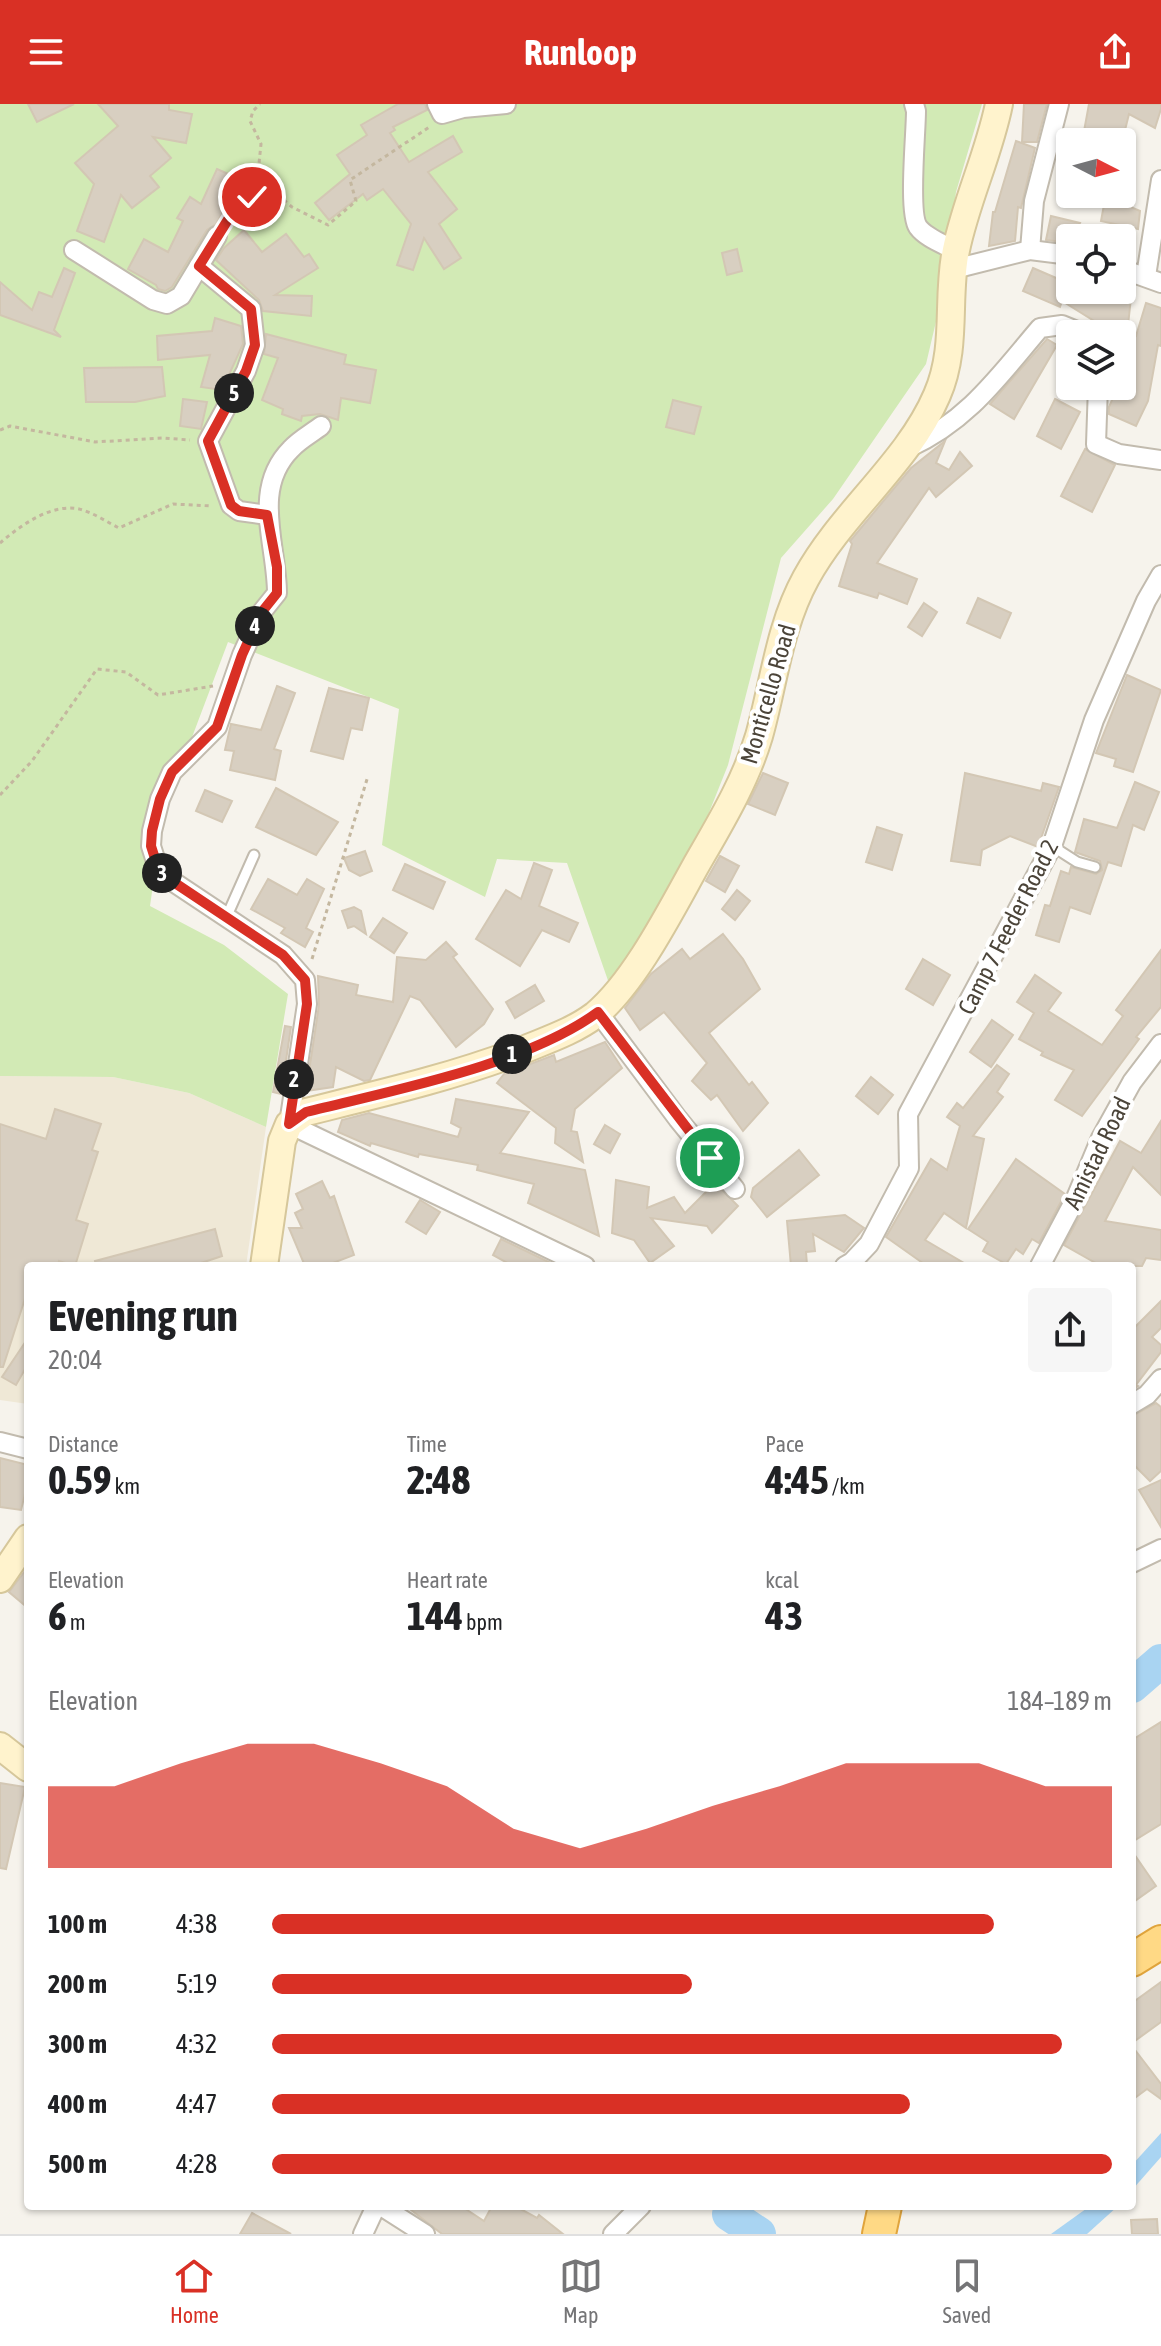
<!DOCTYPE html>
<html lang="en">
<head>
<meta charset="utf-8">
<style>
	:root { --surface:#fff; --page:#f6f6f6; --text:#202124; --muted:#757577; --line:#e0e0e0; --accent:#d93025 }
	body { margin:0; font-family:"Asap Condensed",sans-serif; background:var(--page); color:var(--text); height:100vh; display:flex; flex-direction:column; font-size:30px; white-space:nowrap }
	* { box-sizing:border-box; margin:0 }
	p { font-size:26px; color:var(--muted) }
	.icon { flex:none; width:44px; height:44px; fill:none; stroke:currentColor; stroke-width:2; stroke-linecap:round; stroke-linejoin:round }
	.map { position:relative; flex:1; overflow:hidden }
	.side { position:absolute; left:24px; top:1158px; width:1112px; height:948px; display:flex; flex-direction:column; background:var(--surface); border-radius:8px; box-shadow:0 2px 6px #0004 }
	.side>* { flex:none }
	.needle { width:52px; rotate:96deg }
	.buttons { position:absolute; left:1056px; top:24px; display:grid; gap:16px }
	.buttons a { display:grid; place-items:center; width:80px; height:80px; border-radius:8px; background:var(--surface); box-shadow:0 2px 6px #0004; font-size:40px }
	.pin { position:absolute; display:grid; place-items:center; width:68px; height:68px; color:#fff; margin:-34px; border:4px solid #fff; border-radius:50%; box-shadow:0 2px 8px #0007 }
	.km { position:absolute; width:40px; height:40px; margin:-20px; border-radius:50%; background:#222; color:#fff; font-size:22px; line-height:40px; text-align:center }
	.round { display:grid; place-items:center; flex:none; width:84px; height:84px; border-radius:8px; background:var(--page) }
	.head { display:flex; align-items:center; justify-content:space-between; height:136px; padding:0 24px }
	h1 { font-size:44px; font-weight:700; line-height:60px }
	.stats { display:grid; grid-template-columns:repeat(3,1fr); gap:12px; height:136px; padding:8px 24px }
	.stats div { display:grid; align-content:center }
	.stats b { font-size:40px; font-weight:700 }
	.stats small { font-size:22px; font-weight:400 }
	.stats p { font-size:22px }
	.chart { height:224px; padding:16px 24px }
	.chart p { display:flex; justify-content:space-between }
	.chart svg { width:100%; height:144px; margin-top:8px; fill:var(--accent); opacity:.7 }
	ul { padding:0 24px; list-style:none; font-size:26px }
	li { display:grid; grid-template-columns:128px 96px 1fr; align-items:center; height:60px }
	li i { height:20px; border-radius:10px; background:var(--accent) }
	header { display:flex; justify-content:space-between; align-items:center; height:104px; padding:0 24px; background:var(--accent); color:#fff; font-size:36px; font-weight:700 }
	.dock { display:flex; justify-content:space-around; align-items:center; height:112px; border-top:2px solid var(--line); background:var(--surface); font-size:22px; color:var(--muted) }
	.dock a { display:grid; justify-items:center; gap:4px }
	.dock .on { color:var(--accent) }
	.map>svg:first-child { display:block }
	.education { fill:#efe8d6 }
	.green { fill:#d2eab5 }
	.water { fill:#a9d4f2 }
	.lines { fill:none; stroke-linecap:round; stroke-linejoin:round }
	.river { stroke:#a9d4f2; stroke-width:34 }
	.building { fill:#d8cfc1; stroke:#d3c7b4; stroke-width:2 }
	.service-casing { stroke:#c2bbae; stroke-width:13 }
	.minor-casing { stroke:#c2bbae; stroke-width:22 }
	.secondary-casing { stroke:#d6c79b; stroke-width:30 }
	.trunk-casing { stroke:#e0a43c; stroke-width:36 }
	.path { stroke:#c4b79f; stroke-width:3; stroke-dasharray:4 4; stroke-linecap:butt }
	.service { stroke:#fff; stroke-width:9 }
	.minor { stroke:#fff; stroke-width:18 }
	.secondary { stroke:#fff3cd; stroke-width:26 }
	.trunk { stroke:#ffd985; stroke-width:32 }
	.route-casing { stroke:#fff; stroke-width:16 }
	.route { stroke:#d93025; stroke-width:10 }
	.labels { text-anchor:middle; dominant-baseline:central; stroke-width:8; stroke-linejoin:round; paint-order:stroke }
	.street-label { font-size:24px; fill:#4b4439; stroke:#fff }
</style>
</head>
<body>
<header><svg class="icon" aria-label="menu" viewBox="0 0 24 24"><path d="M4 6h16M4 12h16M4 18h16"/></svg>Runloop<svg class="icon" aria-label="share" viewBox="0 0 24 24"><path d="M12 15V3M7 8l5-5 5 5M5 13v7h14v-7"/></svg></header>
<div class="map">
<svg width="1161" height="2130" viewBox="0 0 1161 2130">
	<rect width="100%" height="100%" fill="#f6f3ec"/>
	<path class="education" d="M0,972L113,973L189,989L266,1023L246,1162H28V1300L0,1296Z"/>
	<path class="green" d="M0,0H982L956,88L943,188L926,260L833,395L781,454L728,661L698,736L612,888L567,759L497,755L485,793L382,741L399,605L228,538L163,710L150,802L224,841L288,890L266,1023L189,989L113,973L0,972Z"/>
	<g class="water">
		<path d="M1161,2029V2053L1132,2086V2061Z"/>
		<path d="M1090,2102H1118L1087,2130H1051Z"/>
	</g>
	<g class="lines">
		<g class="river">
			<path d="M1132,1582L1161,1557"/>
			<path d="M729,2110L759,2130"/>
		</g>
	</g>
	<g class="building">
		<path d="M28,0H74L37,18Z"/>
		<path d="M98,0H169V6L192,10L186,39L153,33L171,54L150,72L159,83L132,104L121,91L104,138L77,127L94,80L75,59L118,22Z"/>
		<path d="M398,0H425L427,6L393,23L395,26L390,29L409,58L453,32L462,48L428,68L457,105L439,120L461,154L444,165L424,134L413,166L397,161L411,120L383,85L367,96L363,90L329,116L315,99L350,70L337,51L367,31L361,21Z"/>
		<path d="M1024,0H1047L1037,38H1022Z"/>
		<path d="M1089,0H1161V5L1155,24L1129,10L1122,38H1082Z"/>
		<path d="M1016,37L1035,44L1021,104L1018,103L1015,137L989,142L993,108H995Z"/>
		<path d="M217,65L244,77L235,98L230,96L216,120L207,126L172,183L165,187L158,185L156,181L128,165L144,135L168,148L183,117L177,114L190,93L201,100Z"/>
		<path d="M1106,90H1130L1128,102L1140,107L1138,125L1101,117Z"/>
		<path d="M1051,112L1080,119L1070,139L1046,136Z"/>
		<path d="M244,126L262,148L286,130L304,153L309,150L318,164L275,191L312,192L311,212L263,207L259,196L216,156L224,144Z"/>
		<path d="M737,145L742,167L727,171L722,149Z"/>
		<path d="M64,164L75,169L54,226L61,233L0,211V178L32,206L39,188L52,193Z"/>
		<path d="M1033,164L1070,180V186H1107L1131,194L1127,230L1104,223L1062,197L1060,203L1023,187Z"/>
		<path d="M1146,199L1161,204V242L1158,241L1148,297L1136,322L1109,310V303L1118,282H1122L1125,229L1136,232Z"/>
		<path d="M215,214L241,222L243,240L222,286L201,283L210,251L158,256L157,232L212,227Z"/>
		<path d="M266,230L346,251L344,260L376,266L370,299L341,294L338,316L320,310L302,312L301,317L282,310L283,305L262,296L278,254L264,250Z"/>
		<path d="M1047,235L1057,241L1014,315L990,300Z"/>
		<path d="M162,263L165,292L135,298H86L84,264Z"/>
		<path d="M183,295L207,298L201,325L180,322Z"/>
		<path d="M1055,295L1080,308L1061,345L1037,332Z"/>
		<path d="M673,296L701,303L694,330L666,323Z"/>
		<path d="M945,337L936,359L949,366L960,348L972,362L936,393L929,384L877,459L917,475L907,500L879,489L877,494L839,482L852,440L850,437L911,364Z"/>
		<path d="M1085,345L1115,361L1092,408L1061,392Z"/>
		<path d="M978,494L1011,509L1000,534L967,519Z"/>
		<path d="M924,499L937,508L922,532L908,523Z"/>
		<path d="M1127,571L1161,586L1133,668L1114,662L1116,655L1096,649Z"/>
		<path d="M277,582L295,589L274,645L281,647L275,676L230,666L234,647L225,646L231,620L261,626Z"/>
		<path d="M329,584L369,594L362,626L351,624L343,655L311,647Z"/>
		<path d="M763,669L788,679L775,711L748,700Z"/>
		<path d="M965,669L1041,687L1043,679L1059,683L1038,743L1010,732L982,746L980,761L951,757Z"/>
		<path d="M1135,678L1159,688L1144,726L1133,721L1121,762L1108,758L1090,810L1070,803L1059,838L1036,831L1045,801L1050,802L1061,767L1069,770L1071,763L1096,770L1102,766L1100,757L1075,748L1084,715L1117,724Z"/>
		<path d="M276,684L338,718L316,751L256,723Z"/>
		<path d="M205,686L232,697L222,718L196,707Z"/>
		<path d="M877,723L902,731L892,766L866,758Z"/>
		<path d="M365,747L372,767L360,772L349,766L344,754Z"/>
		<path d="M720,752L739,762L725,788L706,777Z"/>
		<path d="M534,759L552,766L539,802L578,819L569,838L542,826L520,862L476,835L506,786L521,795Z"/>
		<path d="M405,760L445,778L433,805L393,786Z"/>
		<path d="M268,775L297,791L307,775L324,785L306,824L313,828L305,843L281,829L285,824L251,805Z"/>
		<path d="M737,786L750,797L735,816L722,805Z"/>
		<path d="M354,803L361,807L366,830L354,822L348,824L342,807Z"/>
		<path d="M383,814L407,829L394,849L370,833Z"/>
		<path d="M723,830L743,855L760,885L709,929L749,981L752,978L768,999L743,1027L717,991L711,996L692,977L707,959L664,908L640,926L625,904L651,870L682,845L690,855Z"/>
		<path d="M446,838L457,850L453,853L493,905L484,920L456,943L420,896L410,892L370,976L364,977L336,963L333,983L306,987L319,901L318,872L358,881L356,891L393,898L397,853L426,856Z"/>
		<path d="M1161,846V903L1136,933L1139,935L1082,1012L1055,996L1074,966L1041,951L1043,948L1019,935L1034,909L1017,898L1035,871L1061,889L1048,907L1102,941L1123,912L1116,906Z"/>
		<path d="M923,855L950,871L933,901L906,885Z"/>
		<path d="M535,881L544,897L515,914L506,898Z"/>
		<path d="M992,916L1013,931L991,963L970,948Z"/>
		<path d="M285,922L291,923L281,990L273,988Z"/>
		<path d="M605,938L622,964L575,1005L571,1027L577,1028L583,1058L555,1039L556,1024L497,979L504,970L554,951L556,958Z"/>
		<path d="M997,961L1009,970L997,988L1003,993L973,1032L984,1035L966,1124L944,1109L925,1136L969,1162H927L886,1133L931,1055L947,1066L960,1022L947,1013L957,999L963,1004Z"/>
		<path d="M871,973L893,991L878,1010L856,992Z"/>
		<path d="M456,995L529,1008L500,1049L585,1066L599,1132L528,1099L534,1080L477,1066L478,1061L419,1050L418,1053L371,1039L370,1042L338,1028L342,1016L369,1009L458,1033L461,1024L451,1019Z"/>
		<path d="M55,1005L101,1020L92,1046L98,1048L76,1116L88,1120L75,1162L59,1157L58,1162H28V1185L3,1263H0V1020L46,1035Z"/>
		<path d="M1161,1017V1091L1133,1063L1105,1117L1161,1126V1156L1146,1154L1142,1162H1101L1064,1141L1120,1037L1141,1049Z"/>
		<path d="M605,1021L620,1030L610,1049L594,1040Z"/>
		<path d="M799,1046L819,1071L767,1113L751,1093L753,1084Z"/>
		<path d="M1016,1055L1065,1090L1039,1139L1032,1135L1023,1150L1016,1145L1006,1160L983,1147L988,1138L968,1125Z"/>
		<path d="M616,1076L649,1083L647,1104L674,1093L685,1109L715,1079L738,1102L712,1129L707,1122L651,1114L674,1142L650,1159L634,1136L612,1129Z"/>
		<path d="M322,1077L330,1094L334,1092L354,1151L325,1162H305L289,1124H302L295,1109L303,1105L296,1090Z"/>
		<path d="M420,1096L440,1108L426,1130L406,1118Z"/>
		<path d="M845,1111L864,1124L844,1148L813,1130L815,1147L806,1148L807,1161L791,1162L787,1117Z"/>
		<path d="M215,1125L222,1152L192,1162H96L95,1157Z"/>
		<path d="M501,1135L557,1162H513L493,1151Z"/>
		<path d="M1161,1197V1224L1152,1233L1161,1241V1248L1136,1281L1138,1282L1132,1286V1226Z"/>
		<path d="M28,1234V1260L16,1281L2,1273Z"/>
		<path d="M1156,1299L1161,1303V1367L1150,1377L1132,1359V1312Z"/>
		<path d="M0,1354L28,1361V1378L21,1406L0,1403Z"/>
		<path d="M1161,1376V1423L1139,1386Z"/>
		<path d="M28,1463V1504L9,1488Z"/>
		<path d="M1161,1618V1720L1132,1738V1636Z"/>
		<path d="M0,1679L25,1683L6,1765L0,1764Z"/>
		<path d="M1132,1747L1156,1782L1132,1799Z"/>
		<path d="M1161,1878V1918L1132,1939V1899Z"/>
		<path d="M1132,1942L1161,1980V1995L1147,1985L1132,1996Z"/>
		<path d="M406,2102H461L484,2117L492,2102H515L537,2114L539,2111L563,2130H442Z"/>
		<path d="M252,2109L291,2130H240Z"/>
		<path d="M1157,2115L1158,2130H1132L1131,2116Z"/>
	</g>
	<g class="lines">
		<defs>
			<g id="service">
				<path d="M1052,742L1077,758L1095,763"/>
				<path d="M226,814L254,751"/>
			</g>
			<g id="minor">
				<path d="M437,0L442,10L463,4L506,0"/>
				<path d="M914,0L916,7C916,30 908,108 918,123C926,134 944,140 956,147"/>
				<path d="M74,146L153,196L167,200L181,192L217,132"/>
				<path d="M1030,146L1034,97L1059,0"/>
				<path d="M199,162L251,205L255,241L246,267L208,337L231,401L239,407L267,411"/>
				<path d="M954,165L1030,146L1070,151"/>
				<path d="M1122,165L1161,179"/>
				<path d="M1146,172L1161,76"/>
				<path d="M1098,282L1096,340L1119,350L1161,356"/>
				<path d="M321,322C312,329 299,336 291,345C251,385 277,441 277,489L261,509L242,551L217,623L172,668L160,695L152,727L151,742L158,764L166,773L283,851L305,876L307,900L289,1020L585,1162"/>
				<path d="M908,344C968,317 999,272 1040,224L1062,221L1084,230"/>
				<path d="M598,908L678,1015L735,1085"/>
				<path d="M845,1162L852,1158L869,1140L909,1064L908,1010L1052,742L1094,616L1146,497L1161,471"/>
				<path d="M1040,1162L1076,1094L1101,1034L1132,978L1161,940"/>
				<path d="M1132,1300L1147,1291L1161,1275"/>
				<path d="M0,1338L28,1345"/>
				<path d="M1132,1459L1161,1445"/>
				<path d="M381,2102L425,2130"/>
				<path d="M363,2130L376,2102"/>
				<path d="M613,2130L641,2102"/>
			</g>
			<g id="secondary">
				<path d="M264,1162L282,1037L289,1020L306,1008C379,990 453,973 523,946C547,936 574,927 595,911C634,879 670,808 695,763C719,721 745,679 759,632C774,579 779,523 806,474C842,408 908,359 937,291C958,243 946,194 956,146C966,97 989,50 999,0"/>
				<path d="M0,1475L28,1434"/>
				<path d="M0,1642L28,1664"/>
			</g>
			<g id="trunk">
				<path d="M1132,1856L1161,1838"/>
				<path d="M879,2130L885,2102"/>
			</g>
		</defs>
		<use href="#service" class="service-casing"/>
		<use href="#minor" class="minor-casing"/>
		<use href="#secondary" class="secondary-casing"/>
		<use href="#trunk" class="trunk-casing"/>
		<g class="path">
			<path d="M257,79L270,84L292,103L328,121L356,97L350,76L431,22"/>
			<path d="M226,119L252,93L257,79L261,40L250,17L253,7L260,0"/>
			<path d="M0,326L10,322L95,338L163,334L190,336"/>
			<path d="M0,439C20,422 51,399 79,405C92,408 107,418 119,424L173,400L212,402"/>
			<path d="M0,691L32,657L97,565L126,568L158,591L213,582"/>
			<path d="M312,855L368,672"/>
		</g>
		<use href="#service" class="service"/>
		<use href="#minor" class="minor"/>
		<use href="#secondary" class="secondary"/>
		<use href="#trunk" class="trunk"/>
	</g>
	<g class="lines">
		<defs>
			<path id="route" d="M252,93L229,114L199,162L251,205L255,241L246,267L208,337L231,401L239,407L267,411L277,463V489L261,509L242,551L217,623L172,668L160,695L152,727L151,742L158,764L166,773L283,851L305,876L307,900L289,1020L306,1008C393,986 526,961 598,908L710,1054"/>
		</defs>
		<use href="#route" class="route-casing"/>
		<use href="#route" class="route"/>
	</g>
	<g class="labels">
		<g class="street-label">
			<text transform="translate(768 590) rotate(-74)">Monticello Road</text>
			<text transform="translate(1008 823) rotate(-63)">Camp 7 Feeder Road 2</text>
			<text transform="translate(1097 1049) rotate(-64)">Amistad Road</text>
		</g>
	</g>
</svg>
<div class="buttons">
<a><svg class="needle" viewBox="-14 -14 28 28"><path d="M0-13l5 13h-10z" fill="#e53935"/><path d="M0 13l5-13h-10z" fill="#757577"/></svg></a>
<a><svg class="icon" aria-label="locate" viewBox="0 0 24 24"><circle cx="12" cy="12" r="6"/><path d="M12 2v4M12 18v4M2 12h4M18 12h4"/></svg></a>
<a><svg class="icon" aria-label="layers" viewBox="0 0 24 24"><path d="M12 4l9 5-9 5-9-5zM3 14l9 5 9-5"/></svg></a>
</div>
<div class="pin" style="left:710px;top:1054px;background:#1e9e55"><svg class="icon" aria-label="arrive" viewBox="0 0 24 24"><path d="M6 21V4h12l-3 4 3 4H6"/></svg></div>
<div class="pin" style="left:252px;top:93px;background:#d93025"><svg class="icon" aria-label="check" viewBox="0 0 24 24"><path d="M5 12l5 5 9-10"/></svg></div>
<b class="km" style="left:512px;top:950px">1</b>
<b class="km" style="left:294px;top:975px">2</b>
<b class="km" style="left:162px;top:769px">3</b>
<b class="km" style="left:255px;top:522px">4</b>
<b class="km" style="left:234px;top:289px">5</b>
<section class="side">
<div class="head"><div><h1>Evening run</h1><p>20:04</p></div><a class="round"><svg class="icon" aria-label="share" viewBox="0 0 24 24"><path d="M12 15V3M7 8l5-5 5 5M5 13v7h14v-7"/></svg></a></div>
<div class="stats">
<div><p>Distance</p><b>0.59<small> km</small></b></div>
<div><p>Time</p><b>2:48</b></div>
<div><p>Pace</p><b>4:45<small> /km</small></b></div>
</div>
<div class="stats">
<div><p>Elevation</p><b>6<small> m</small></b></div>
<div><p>Heart rate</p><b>144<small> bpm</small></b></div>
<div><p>kcal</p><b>43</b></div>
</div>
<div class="chart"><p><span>Elevation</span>184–189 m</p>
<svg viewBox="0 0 160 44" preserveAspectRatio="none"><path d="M0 44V19L10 19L20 12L30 6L40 6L50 12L60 19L70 32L80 38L90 32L100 25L110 19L120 12L130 12L140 12L150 19L160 19V44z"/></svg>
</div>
<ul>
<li><b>100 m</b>4:38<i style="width:86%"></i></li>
<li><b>200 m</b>5:19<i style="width:50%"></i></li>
<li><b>300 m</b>4:32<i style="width:94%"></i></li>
<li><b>400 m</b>4:47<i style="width:76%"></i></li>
<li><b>500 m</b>4:28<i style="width:100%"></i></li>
</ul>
</section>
</div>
<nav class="dock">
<a class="on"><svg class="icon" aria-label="home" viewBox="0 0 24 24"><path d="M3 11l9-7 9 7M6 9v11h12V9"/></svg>Home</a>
<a><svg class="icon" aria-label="map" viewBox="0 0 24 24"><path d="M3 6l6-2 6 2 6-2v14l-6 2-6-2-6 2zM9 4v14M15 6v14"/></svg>Map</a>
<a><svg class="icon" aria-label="saved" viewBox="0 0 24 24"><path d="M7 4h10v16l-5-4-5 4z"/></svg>Saved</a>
</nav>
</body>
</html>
